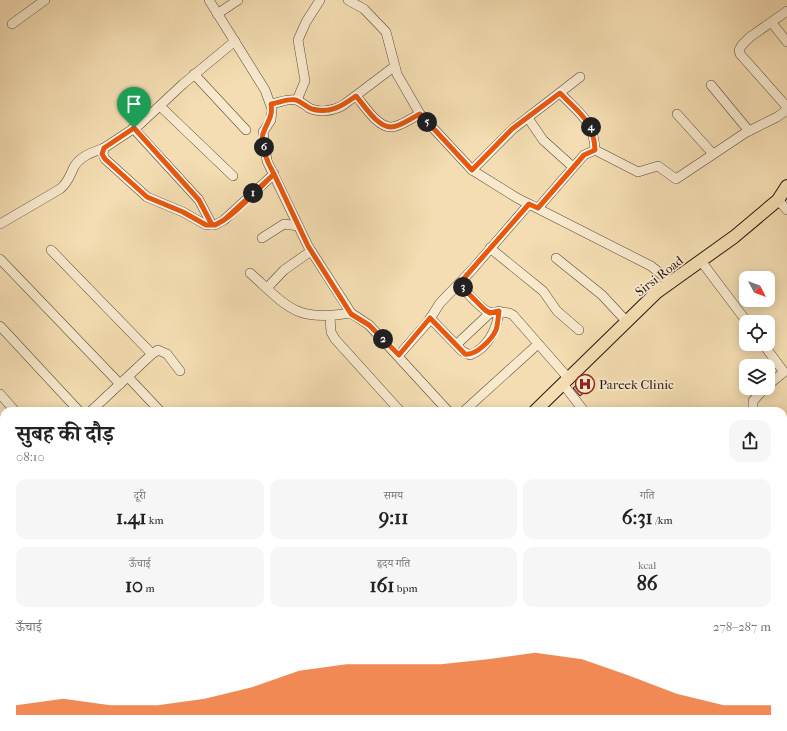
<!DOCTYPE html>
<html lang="hi">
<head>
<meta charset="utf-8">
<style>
	:root { --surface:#fff; --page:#f6f6f6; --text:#222; --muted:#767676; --accent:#ea580c }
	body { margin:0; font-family:"IM FELL French Canon","Noto Serif Devanagari",serif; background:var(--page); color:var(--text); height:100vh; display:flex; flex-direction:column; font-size:15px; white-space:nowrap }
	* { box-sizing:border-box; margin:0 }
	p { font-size:13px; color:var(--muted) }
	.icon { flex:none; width:22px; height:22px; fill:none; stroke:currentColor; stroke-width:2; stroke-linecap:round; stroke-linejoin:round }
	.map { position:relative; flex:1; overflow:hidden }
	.drawer { position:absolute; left:0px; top:407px; width:787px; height:324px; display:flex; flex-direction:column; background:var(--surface); border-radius:12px 12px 0 0; box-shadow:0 2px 10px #0003 }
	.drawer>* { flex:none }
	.needle { width:26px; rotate:131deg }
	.buttons { position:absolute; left:739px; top:271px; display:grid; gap:8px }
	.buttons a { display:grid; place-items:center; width:36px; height:36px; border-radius:8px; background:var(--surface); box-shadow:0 2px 10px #0003; font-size:20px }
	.pin { position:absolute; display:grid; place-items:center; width:34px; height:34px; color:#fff; margin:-41px -17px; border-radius:50% 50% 50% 0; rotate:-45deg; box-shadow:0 0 4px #0007 }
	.pin .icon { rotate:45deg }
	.km { position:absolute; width:20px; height:20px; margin:-10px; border-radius:50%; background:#222; color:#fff; font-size:11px; line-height:20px; text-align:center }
	.round { display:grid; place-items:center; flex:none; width:42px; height:42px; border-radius:12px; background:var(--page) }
	.summary { display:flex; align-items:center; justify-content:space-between; height:68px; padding:0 16px }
	h1 { font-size:22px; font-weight:700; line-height:30px }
	.figures { display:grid; grid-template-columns:repeat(3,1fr); gap:6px; height:68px; padding:4px 16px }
	.figures div { display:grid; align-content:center; border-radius:10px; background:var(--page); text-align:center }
	.figures b { font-size:20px; font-weight:700 }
	.figures small { font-size:11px; font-weight:400 }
	.figures p { font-size:11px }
	.chart { height:112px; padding:8px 16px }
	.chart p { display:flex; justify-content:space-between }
	.chart svg { width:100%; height:72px; margin-top:4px; fill:var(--accent); opacity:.7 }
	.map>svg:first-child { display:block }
	.building { fill:#e3998c; stroke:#25170f }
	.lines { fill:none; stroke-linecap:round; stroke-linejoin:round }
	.minor-casing { stroke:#594838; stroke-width:10 }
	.major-casing { stroke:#25170f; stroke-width:14 }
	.minor { stroke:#f8e9cd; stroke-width:9 }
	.major { stroke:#f4ddb2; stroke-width:12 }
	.route-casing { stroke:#fff; stroke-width:8 }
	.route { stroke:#ea580c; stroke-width:5 }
	.labels { text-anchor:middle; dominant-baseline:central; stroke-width:3.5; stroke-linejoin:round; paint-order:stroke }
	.street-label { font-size:13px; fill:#25170f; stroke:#f8e9cd }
	.poi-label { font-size:13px; fill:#25170f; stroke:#f8e9cd; text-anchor:start }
</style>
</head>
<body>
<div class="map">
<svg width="787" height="731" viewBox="0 0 787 731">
	<rect width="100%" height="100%" fill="#f4ddb2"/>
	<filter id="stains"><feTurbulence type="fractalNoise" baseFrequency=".005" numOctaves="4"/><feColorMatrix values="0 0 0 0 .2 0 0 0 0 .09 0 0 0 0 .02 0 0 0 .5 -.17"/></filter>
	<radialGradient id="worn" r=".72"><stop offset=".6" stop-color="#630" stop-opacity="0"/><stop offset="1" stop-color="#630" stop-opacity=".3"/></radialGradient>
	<path class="building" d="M586,377L593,385L580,396L573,388Z"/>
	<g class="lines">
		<defs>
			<g id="minor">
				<path d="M209,0L265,90L272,109L271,120L263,132L267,161L308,246L351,313L369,325L448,411"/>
				<path d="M348,0L364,9L386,32L397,74L420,114L472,170L517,198L651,266L672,283"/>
				<path d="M787,11L750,37L742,45L739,50L740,54L787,107"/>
				<path d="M217,14L238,0"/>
				<path d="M772,23L787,42"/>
				<path d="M12,24L45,0"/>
				<path d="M235,41L183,84L139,125L104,148L103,154L105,159L147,197L183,212L206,225H215L224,220L274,174"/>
				<path d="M194,74L246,130"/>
				<path d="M711,85L749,131"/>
				<path d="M560,93C579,113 594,121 595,150"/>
				<path d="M356,96C364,105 377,127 391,127C400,127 411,118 420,114"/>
				<path d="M297,100L305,81L298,40L306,22L320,0"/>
				<path d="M271,104C279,103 288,98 296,100C300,101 305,105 309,108C319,113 332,111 342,106L395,66"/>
				<path d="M160,106L233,176"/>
				<path d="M677,114L713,154"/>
				<path d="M528,118L543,140L573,167"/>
				<path d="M133,128L199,200L212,225"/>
				<path d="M472,170L513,129L580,77"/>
				<path d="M778,200L787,210"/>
				<path d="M538,208L584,155L595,150L638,172L658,166L676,179L745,133L777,117L787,110"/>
				<path d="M0,224L60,189C68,183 70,175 74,167C80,156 93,152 104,148"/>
				<path d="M262,238L284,224L298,226"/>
				<path d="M490,248L543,291L557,311L579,330"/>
				<path d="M51,250L152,354"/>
				<path d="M556,258L602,295L627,322"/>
				<path d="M0,259L120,384"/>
				<path d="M701,261L747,322"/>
				<path d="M250,273C289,308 295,322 351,313"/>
				<path d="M459,284C466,291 480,309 489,312C497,315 503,309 513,315L569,379"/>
				<path d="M267,288L284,270L311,251"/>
				<path d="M330,317L331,332L335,339L400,411"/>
				<path d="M430,318L462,351L470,355C488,348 497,329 499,311"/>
				<path d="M0,326L79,411"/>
				<path d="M457,344L490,313"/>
				<path d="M763,344L784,372L768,385"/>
				<path d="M399,355L428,322L440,303L471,271L529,204"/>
				<path d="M128,377L160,411"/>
				<path d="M563,384L584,411"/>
				<path d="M0,394L15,411"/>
				<path d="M91,411L152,354L158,350L167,354L180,371"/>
				<path d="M464,411L538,344"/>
				<path d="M753,411V401L765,388"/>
				<path d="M783,463L787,470"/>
				<path d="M0,497L4,493"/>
				<path d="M0,506L4,511"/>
				<path d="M0,567L4,572"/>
				<path d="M0,583L4,588"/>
				<path d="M0,632L4,637"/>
				<path d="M3,716L4,717"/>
				<path d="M14,727L17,731"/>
				<path d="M139,727L144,731"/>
				<path d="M221,727L225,731"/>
				<path d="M297,727L301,731"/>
				<path d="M350,727L354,731"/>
				<path d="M405,727L408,731"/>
				<path d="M445,727L448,731"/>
				<path d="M487,727L489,731"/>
				<path d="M568,727L570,731"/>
				<path d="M609,727L612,731"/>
				<path d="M694,727L697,731"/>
				<path d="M73,731L77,727"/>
				<path d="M308,731L314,727"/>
				<path d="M516,731L522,727"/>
				<path d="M633,731L636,727"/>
				<path d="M673,731L676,727"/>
			</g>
			<g id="major">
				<path d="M535,411L657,292L734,237L778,200L787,186"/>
				<path d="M147,731L152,727"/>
				<path d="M161,731L165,727"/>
			</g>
		</defs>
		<use href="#minor" class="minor-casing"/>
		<use href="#major" class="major-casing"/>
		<use href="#minor" class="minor"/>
		<use href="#major" class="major"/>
	</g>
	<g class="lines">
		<defs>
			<path id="route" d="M134,128L104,148L102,154L105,159L147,197L183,212L206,225H215L224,220L274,174L308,246L351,314L369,325L399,355L430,318L465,354C476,356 492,339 496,330C498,324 498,318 499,311L490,313L485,310L459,284L529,204L538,208L584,155L595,150C594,121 579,113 560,93L512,129L472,170L420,114C411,118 400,127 391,127C377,127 364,105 356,96C342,106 330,114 312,109C306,107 302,102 296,100C288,98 279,103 271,104C273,116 268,121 264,131C258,142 268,164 274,174C262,185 225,226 212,225L199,200L134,128"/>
		</defs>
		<use href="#route" class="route-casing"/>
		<use href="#route" class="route"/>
	</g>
	<defs>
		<symbol id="hospital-ring" viewBox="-11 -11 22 22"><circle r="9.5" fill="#f8e9cd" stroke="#8f2418" stroke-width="1.5"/><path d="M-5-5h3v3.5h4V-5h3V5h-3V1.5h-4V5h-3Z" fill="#8f2418"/></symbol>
	</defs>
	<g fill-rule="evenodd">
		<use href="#hospital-ring" x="574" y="373" width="22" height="22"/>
	</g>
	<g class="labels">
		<g class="street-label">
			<text transform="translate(659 276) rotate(-38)">Sirsi Road</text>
		</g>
		<g class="poi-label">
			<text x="599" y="384">Pareek Clinic</text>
		</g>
	</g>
	<rect width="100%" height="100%" filter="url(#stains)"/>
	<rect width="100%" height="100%" fill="url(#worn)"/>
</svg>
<div class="buttons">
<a><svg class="needle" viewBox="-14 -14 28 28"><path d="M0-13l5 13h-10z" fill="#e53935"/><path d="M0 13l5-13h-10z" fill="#767676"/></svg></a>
<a><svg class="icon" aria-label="locate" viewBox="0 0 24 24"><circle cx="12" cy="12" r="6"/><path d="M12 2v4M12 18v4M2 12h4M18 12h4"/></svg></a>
<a><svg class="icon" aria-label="layers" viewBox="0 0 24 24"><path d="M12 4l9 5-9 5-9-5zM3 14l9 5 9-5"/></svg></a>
</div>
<div class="pin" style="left:134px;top:128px;background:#1e9e55"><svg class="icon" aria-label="arrive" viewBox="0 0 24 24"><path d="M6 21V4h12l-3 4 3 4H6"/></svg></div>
<b class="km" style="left:253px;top:193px">1</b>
<b class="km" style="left:383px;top:339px">2</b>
<b class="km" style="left:463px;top:287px">3</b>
<b class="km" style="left:591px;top:127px">4</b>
<b class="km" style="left:427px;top:122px">5</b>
<b class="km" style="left:264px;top:147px">6</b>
<section class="drawer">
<div class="summary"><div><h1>सुबह की दौड़</h1><p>08:10</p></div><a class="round"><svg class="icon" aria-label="share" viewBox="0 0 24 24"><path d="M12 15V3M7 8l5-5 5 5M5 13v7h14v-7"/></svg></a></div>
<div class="figures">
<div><p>दूरी</p><b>1.41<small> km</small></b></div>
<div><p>समय</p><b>9:11</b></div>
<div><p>गति</p><b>6:31<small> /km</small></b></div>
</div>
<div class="figures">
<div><p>ऊँचाई</p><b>10<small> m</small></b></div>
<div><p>हृदय गति</p><b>161<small> bpm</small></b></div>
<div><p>kcal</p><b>86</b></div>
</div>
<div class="chart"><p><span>ऊँचाई</span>278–287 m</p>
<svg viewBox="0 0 160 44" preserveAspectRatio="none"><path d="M0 44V38L10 34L20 38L30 38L40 34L50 27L60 17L70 13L80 13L90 13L100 10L110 6L120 10L130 20L140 31L150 38L160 38V44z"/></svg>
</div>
</section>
</div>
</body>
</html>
